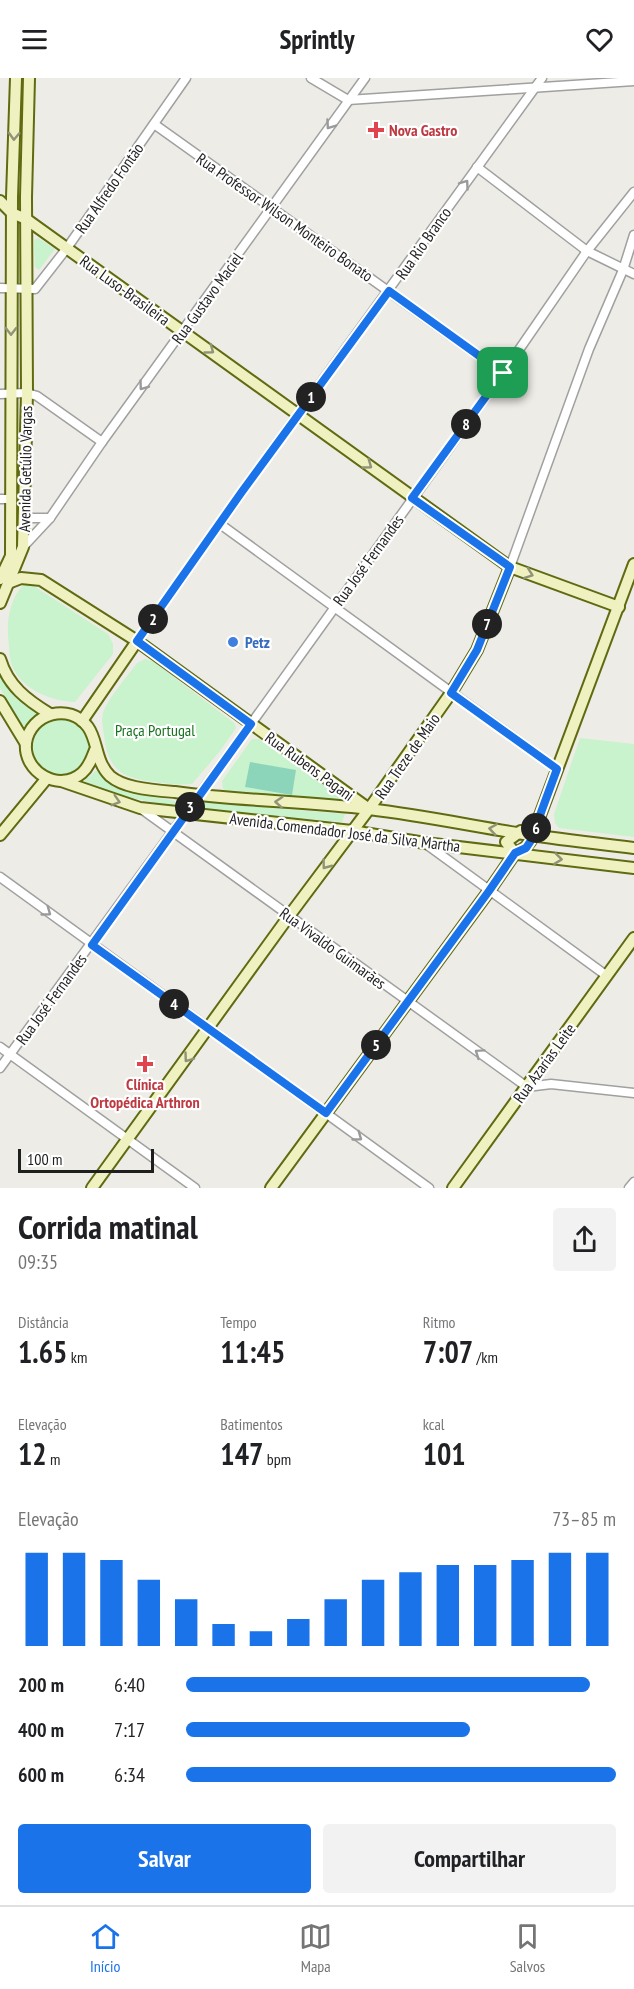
<!DOCTYPE html>
<html lang="pt">
<head>
<meta charset="utf-8">
<style>
	:root { --surface:#fff; --page:#f2f2f2; --text:#202124; --muted:#757577; --line:#e0e0e0; --accent:#1a73e8 }
	body { margin:0; font-family:"PT Sans Narrow",sans-serif; background:var(--page); color:var(--text); height:100vh; display:flex; flex-direction:column; font-size:22px; white-space:nowrap }
	* { box-sizing:border-box; margin:0 }
	p { font-size:20px; color:var(--muted) }
	.icon { flex:none; width:33px; height:33px; fill:none; stroke:currentColor; stroke-width:2; stroke-linecap:round; stroke-linejoin:round }
	.map { position:relative; height:1110px; overflow:hidden }
	.details { display:flex; flex-direction:column; background:var(--surface); flex:1 }
	.details>* { flex:none }
	.scale { position:absolute; left:18px; bottom:15px; width:136px; box-sizing:border-box; padding-left:6px; border:3px solid #1f1f1f; border-top:0; font-size:16px; line-height:21px; white-space:nowrap; color:#1f1f1f; -webkit-text-stroke:4px #fff; paint-order:stroke }
	.pin { position:absolute; display:grid; place-items:center; width:51px; height:51px; color:#fff; margin:-26px; border-radius:12px; box-shadow:0 3px 9px #0006 }
	.km { position:absolute; width:30px; height:30px; margin:-15px; border-radius:50%; background:#222; color:#fff; font-size:16px; line-height:30px; text-align:center }
	.round { display:grid; place-items:center; flex:none; width:63px; height:63px; border-radius:6px; background:var(--page) }
	.head { display:flex; align-items:center; justify-content:space-between; height:102px; padding:0 18px }
	h1 { font-size:33px; font-weight:600; line-height:45px }
	.stats { display:grid; grid-template-columns:repeat(3,1fr); gap:9px; height:102px; padding:6px 18px }
	.stats div { display:grid; align-content:center }
	.stats b { font-size:30px; font-weight:600 }
	.stats small { font-size:16px; font-weight:400 }
	.stats p { font-size:16px }
	.chart { height:168px; padding:12px 18px }
	.chart p { display:flex; justify-content:space-between }
	.chart svg { width:100%; height:108px; margin-top:6px; stroke:var(--accent); stroke-width:6 }
	.primary-button { display:flex; gap:12px; margin-top:auto; padding:12px 18px }
	.primary-button a { flex:1; height:69px; border-radius:6px; background:var(--accent); color:#fff; font-size:24px; font-weight:600; line-height:69px; text-align:center }
	.primary-button a+a { background:var(--page); color:var(--text) }
	ul { padding:0 18px; list-style:none; font-size:20px }
	li { display:grid; grid-template-columns:96px 72px 1fr; align-items:center; height:45px }
	li i { height:15px; border-radius:8px; background:var(--accent) }
	header { display:flex; justify-content:space-between; align-items:center; height:78px; padding:0 18px; background:var(--surface); font-size:27px; font-weight:600 }
	.dock { display:flex; justify-content:space-around; align-items:center; height:84px; border-top:2px solid var(--line); background:var(--surface); font-size:16px; color:var(--muted) }
	.dock a { display:grid; justify-items:center; gap:3px }
	.dock .active { color:var(--accent) }
	.map>svg:first-child { display:block }
	.park { fill:#c8f3cc }
	.pitch { fill:#8dd5ba }
	.lines { fill:none; stroke-linecap:round; stroke-linejoin:round }
	.street-casing { stroke:#a0a0a0; stroke-width:11 }
	.secondary-casing { stroke:#5f6a11; stroke-width:14 }
	.street { stroke:#fff; stroke-width:8 }
	.secondary { stroke:#eff2c0; stroke-width:10 }
	.oneway { stroke:#9a9a9a }
	.oneway2 { stroke:#919378 }
	.route-casing { stroke:#fff; stroke-width:12 }
	.route { stroke:#1a73e8; stroke-width:8 }
	.health-dot { fill:#e0444e; stroke:#fff; stroke-width:2 }
	.shop-dot { fill:#3f7fe0; stroke:#fff; stroke-width:2 }
	.labels { text-anchor:middle; dominant-baseline:central; stroke-width:4.5; stroke-linejoin:round; paint-order:stroke }
	.health-label { font-size:16px; font-weight:bold; fill:#be3a42; stroke:#fff; text-anchor:start }
	.street-label { font-size:16px; fill:#1f1f1f; stroke:#fff }
	.shop-label { font-size:16px; font-weight:bold; fill:#366cbe; stroke:#fff; text-anchor:start }
	.park-label { font-size:16px; fill:#187120; stroke:#fff }
</style>
</head>
<body>
<header><svg class="icon" aria-label="menu" viewBox="0 0 24 24"><path d="M4 6h16M4 12h16M4 18h16"/></svg>Sprintly<svg class="icon" aria-label="heart" viewBox="0 0 24 24"><path d="M12 20l-8-8c-3-5 5-10 8-4 3-6 11-1 8 4z"/></svg></header>
<div class="map">
<svg width="634" height="1110" viewBox="0 0 634 1110">
	<rect width="100%" height="100%" fill="#eeece6"/>
	<g class="park">
		<path d="M38,160L55,171L39,192L35,189L34,162Z"/>
		<path d="M25,505H29L108,556L113,566V576L75,624C50,623 20,611 11,585C9,576 9,566 8,557C7,538 11,519 25,505Z"/>
		<path d="M145,581L154,584L234,645L236,650L220,673L192,706C179,707 168,706 155,704C123,700 108,693 104,657C103,650 101,642 103,635C108,620 127,599 137,585Z"/>
		<path d="M0,598L14,618L38,635L25,648L22,647L0,610Z"/>
		<circle cx="61" cy="669" r="28"/>
		<path d="M580,660L634,666V759L559,750L555,745L554,736Z"/>
		<path d="M252,661H259L339,718L342,724L227,713L223,711L222,703Z"/>
		<path d="M98,691L115,709L132,715L175,723V728C156,724 95,716 84,703Z"/>
		<path d="M205,724L345,736L342,744L207,732L204,729Z"/>
	</g>
	<path class="pitch" d="M250,684L296,692L292,717L245,709Z"/>
	<g class="lines">
		<defs>
			<g id="street">
				<path d="M311,0L348,22L634,3"/>
				<path d="M154,46L503,295"/>
				<path d="M477,89L587,173L634,196"/>
				<path d="M0,210L35,211L67,170L186,0"/>
				<path d="M0,316L27,315L37,318L102,364"/>
				<path d="M0,421H11"/>
				<path d="M24,440H50"/>
				<path d="M220,446L557,691"/>
				<path d="M23,469L50,440L102,364L365,0"/>
				<path d="M510,489L589,271L623,192L634,157"/>
				<path d="M137,563L241,415L542,0"/>
				<path d="M140,730L527,1009L551,1006L634,1015"/>
				<path d="M426,766L607,898"/>
				<path d="M0,799L429,1110"/>
				<path d="M0,969L195,1110"/>
				<path d="M0,990L251,646L503,295L587,173L634,114"/>
				<path d="M629,1110L634,1104"/>
			</g>
			<g id="secondary">
				<path d="M0,123L12,135L26,141L510,489L619,529"/>
				<path d="M0,501L11,478L12,119L16,0"/>
				<path d="M8,505L21,500L41,502L137,563L369,731"/>
				<path d="M0,525L23,469L27,315L26,119L29,0"/>
				<path d="M0,581C8,608 27,622 50,636"/>
				<path d="M0,623L26,666"/>
				<path d="M82,643L137,563"/>
				<path d="M95,672C92,680 89,689 82,695C59,715 23,694 26,665C30,635 70,624 88,649C98,663 95,683 110,698C117,704 126,707 135,709C148,712 162,713 175,714C239,723 305,723 369,731C419,737 468,747 517,755C556,761 595,765 634,770"/>
				<path d="M61,703L140,730L352,753L425,765L634,790"/>
				<path d="M0,757L47,700"/>
				<path d="M517,774C529,769 534,761 536,748L634,486"/>
				<path d="M515,775L506,764L521,753"/>
				<path d="M92,1110L289,838L369,731L451,615L477,572L510,489"/>
				<path d="M271,1110L489,813L515,775"/>
				<path d="M453,1110L634,860"/>
			</g>
		</defs>
		<use href="#street" class="street-casing"/>
		<use href="#secondary" class="secondary-casing"/>
		<use href="#street" class="street"/>
		<use href="#secondary" class="secondary"/>
	</g>
	<defs><path id="oneway-chevron" d="M-2-3.5L2.5 0L-2 3.5" fill="none" stroke-width="1.6" stroke-linecap="round" stroke-linejoin="round" transform="scale(1.5)"/></defs>
	<g class="oneway">
		<use href="#oneway-chevron" transform="translate(330 47) rotate(125)"/>
		<use href="#oneway-chevron" transform="translate(465 106) rotate(-55)"/>
		<use href="#oneway-chevron" transform="translate(143 308) rotate(126)"/>
		<use href="#oneway-chevron" transform="translate(47 834) rotate(36)"/>
		<use href="#oneway-chevron" transform="translate(479 975) rotate(-145)"/>
		<use href="#oneway-chevron" transform="translate(358 1059) rotate(36)"/>
	</g>
	<g class="oneway2">
		<use href="#oneway-chevron" transform="translate(14 58) rotate(92)"/>
		<use href="#oneway-chevron" transform="translate(11 253) rotate(90)"/>
		<use href="#oneway-chevron" transform="translate(210 272) rotate(36)"/>
		<use href="#oneway-chevron" transform="translate(368 387) rotate(36)"/>
		<use href="#oneway-chevron" transform="translate(529 496) rotate(20)"/>
		<use href="#oneway-chevron" transform="translate(116 723) rotate(17)"/>
		<use href="#oneway-chevron" transform="translate(279 724) rotate(-176)"/>
		<use href="#oneway-chevron" transform="translate(493 751) rotate(-171)"/>
		<use href="#oneway-chevron" transform="translate(558 781) rotate(7)"/>
		<use href="#oneway-chevron" transform="translate(326 787) rotate(127)"/>
		<use href="#oneway-chevron" transform="translate(188 980) rotate(126)"/>
	</g>
	<g class="lines">
		<defs>
			<path id="route" d="M389,213L503,295L412,420L510,489L477,572L451,615L557,691L536,748L534,758L526,770L515,775L489,813L326,1035L92,867L251,646L137,563L241,415Z"/>
		</defs>
		<use href="#route" class="route-casing"/>
		<use href="#route" class="route"/>
	</g>
	<g class="health-dot">
		<path d="M373 43h6v6h6v6h-6v6h-6v-6h-6v-6h6z"/>
		<path d="M142 977h6v6h6v6h-6v6h-6v-6h-6v-6h6z"/>
	</g>
	<circle class="shop-dot" cx="233" cy="564" r="6"/>
	<g class="labels">
		<g class="health-label">
			<text x="389" y="52">Nova Gastro</text>
			<text x="145" y="1006" text-anchor="middle">Clínica<tspan x="145" dy="18">Ortopédica Arthron</tspan></text>
		</g>
		<g class="street-label">
			<text transform="translate(109 110) rotate(-55)">Rua Alfredo Fontão</text>
			<text transform="translate(285 139) rotate(35)">Rua Professor Wilson Monteiro Bonato</text>
			<text transform="translate(423 165) rotate(-55)">Rua Rio Branco</text>
			<text transform="translate(125 212) rotate(36)">Rua Luso-Brasileira</text>
			<text transform="translate(207 220) rotate(-54)">Rua Gustavo Maciel</text>
			<text transform="translate(25 391) rotate(-89)">Avenida Getúlio Vargas</text>
			<text transform="translate(368 482) rotate(-54)">Rua José Fernandes</text>
			<text transform="translate(407 678) rotate(-55)">Rua Treze de Maio</text>
			<text transform="translate(310 688) rotate(36)">Rua Rubens Pagani</text>
			<text transform="translate(345 754) rotate(7)">Avenida Comendador José da Silva Martha</text>
			<text transform="translate(333 870) rotate(36)">Rua Vivaldo Guimarães</text>
			<text transform="translate(51 921) rotate(-54)">Rua José Fernandes</text>
			<text transform="translate(544 985) rotate(-54)">Rua Azarias Leite</text>
		</g>
		<g class="shop-label">
			<text x="245" y="564">Petz</text>
		</g>
		<g class="park-label">
			<text x="155" y="652">Praça Portugal</text>
		</g>
	</g>
</svg>
<div class="scale">100 m</div>
<div class="pin" style="left:503px;top:295px;background:#1e9e55"><svg class="icon" aria-label="arrive" viewBox="0 0 24 24"><path d="M6 21V4h12l-3 4 3 4H6"/></svg></div>
<b class="km" style="left:311px;top:319px">1</b>
<b class="km" style="left:153px;top:541px">2</b>
<b class="km" style="left:190px;top:729px">3</b>
<b class="km" style="left:174px;top:926px">4</b>
<b class="km" style="left:376px;top:967px">5</b>
<b class="km" style="left:536px;top:750px">6</b>
<b class="km" style="left:487px;top:546px">7</b>
<b class="km" style="left:466px;top:346px">8</b>
</div>
<section class="details">
<div class="head"><div><h1>Corrida matinal</h1><p>09:35</p></div><a class="round"><svg class="icon" aria-label="share" viewBox="0 0 24 24"><path d="M12 15V3M7 8l5-5 5 5M5 13v7h14v-7"/></svg></a></div>
<div class="stats">
<div><p>Distância</p><b>1.65<small> km</small></b></div>
<div><p>Tempo</p><b>11:45</b></div>
<div><p>Ritmo</p><b>7:07<small> /km</small></b></div>
</div>
<div class="stats">
<div><p>Elevação</p><b>12<small> m</small></b></div>
<div><p>Batimentos</p><b>147<small> bpm</small></b></div>
<div><p>kcal</p><b>101</b></div>
</div>
<div class="chart"><p><span>Elevação</span>73–85 m</p>
<svg viewBox="0 0 160 44" preserveAspectRatio="none"><path d="M5 44V6M15 44V6M25 44V9M35 44V17M45 44V25M55 44V35M65 44V38M75 44V33M85 44V25M95 44V17M105 44V14M115 44V11M125 44V11M135 44V9M145 44V6M155 44V6"/></svg>
</div>
<ul>
<li><b>200 m</b>6:40<i style="width:94%"></i></li>
<li><b>400 m</b>7:17<i style="width:66%"></i></li>
<li><b>600 m</b>6:34<i style="width:100%"></i></li>
</ul>
<div class="primary-button"><a>Salvar</a><a>Compartilhar</a></div>
</section>
<nav class="dock">
<a class="active"><svg class="icon" aria-label="home" viewBox="0 0 24 24"><path d="M3 11l9-7 9 7M6 9v11h12V9"/></svg>Início</a>
<a><svg class="icon" aria-label="map" viewBox="0 0 24 24"><path d="M3 6l6-2 6 2 6-2v14l-6 2-6-2-6 2zM9 4v14M15 6v14"/></svg>Mapa</a>
<a><svg class="icon" aria-label="saved" viewBox="0 0 24 24"><path d="M7 4h10v16l-5-4-5 4z"/></svg>Salvos</a>
</nav>
</body>
</html>
